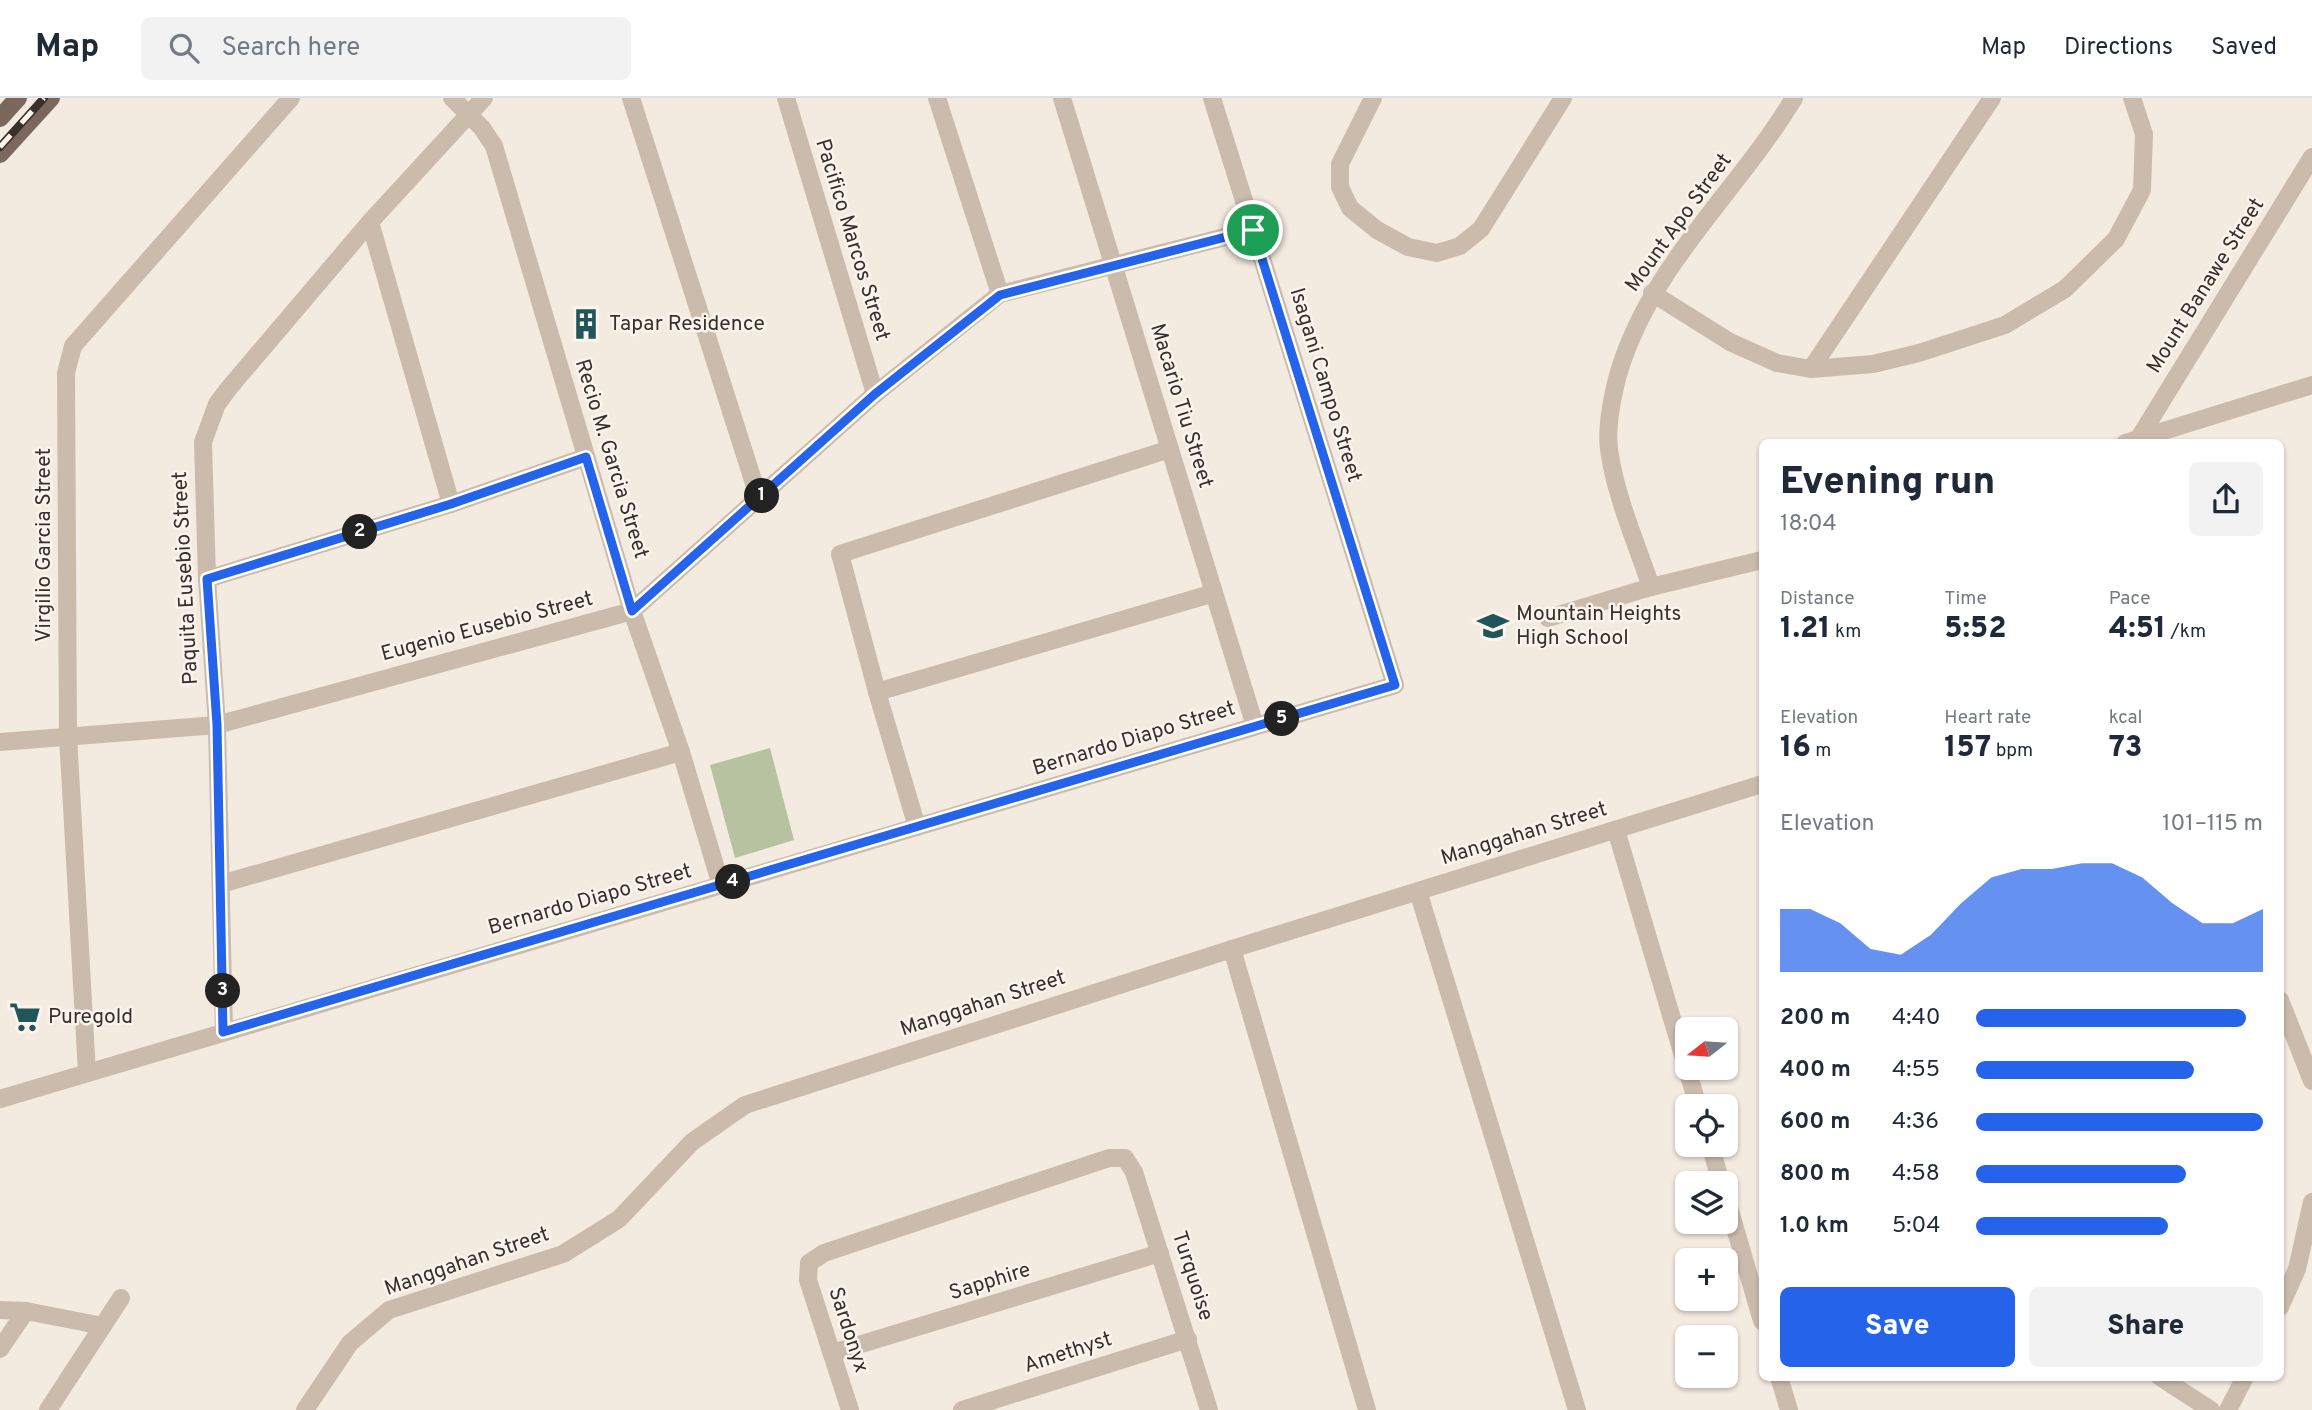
<!DOCTYPE html>
<html lang="en">
<head>
<meta charset="utf-8">
<style>
	:root { --surface:#fff; --page:#f2f2f3; --text:#1f2937; --muted:#747a83; --line:#e0e1e3; --accent:#2563eb }
	body { margin:0; font-family:Overpass,sans-serif; background:var(--page); color:var(--text); height:100vh; display:flex; flex-direction:column; font-size:26px; white-space:nowrap }
	* { box-sizing:border-box; margin:0 }
	p { font-size:23px; color:var(--muted) }
	.icon { flex:none; width:38px; height:38px; fill:none; stroke:currentColor; stroke-width:2; stroke-linecap:round; stroke-linejoin:round }
	.map { position:relative; flex:1; overflow:hidden }
	.panel { position:absolute; left:1759px; top:341px; width:525px; height:942px; display:flex; flex-direction:column; background:var(--surface); border-radius:10px; box-shadow:0 2px 5px #0004 }
	.panel>* { flex:none }
	.needle { width:46px; rotate:253deg }
	.tools { position:absolute; left:1675px; top:919px; display:grid; gap:14px }
	.tools a { display:grid; place-items:center; width:63px; height:63px; border-radius:10px; background:var(--surface); box-shadow:0 2px 5px #0004; font-size:35px }
	.pin { position:absolute; display:grid; place-items:center; width:60px; height:60px; color:#fff; margin:-30px; border:4px solid #fff; border-radius:50%; box-shadow:0 2px 7px #0007 }
	.km { position:absolute; width:35px; height:35px; margin:-18px; border-radius:50%; background:#222; color:#fff; font-size:19px; line-height:35px; text-align:center }
	.round { display:grid; place-items:center; flex:none; width:74px; height:74px; border-radius:10px; background:var(--page) }
	.summary { display:flex; align-items:center; justify-content:space-between; height:119px; padding:0 21px }
	h1 { font-size:38px; font-weight:800; line-height:52px }
	.stats { display:grid; grid-template-columns:repeat(3,1fr); gap:10px; height:119px; padding:7px 21px }
	.stats div { display:grid; align-content:center }
	.stats b { font-size:30px; font-weight:800 }
	.stats small { font-size:19px; font-weight:400 }
	.stats p { font-size:19px }
	.chart { height:196px; padding:14px 21px }
	.chart p { display:flex; justify-content:space-between }
	.chart svg { width:100%; height:126px; margin-top:7px; fill:var(--accent); opacity:.7 }
	.cta { display:flex; gap:14px; margin-top:auto; padding:14px 21px }
	.cta a { flex:1; height:80px; border-radius:10px; background:var(--accent); color:#fff; font-size:28px; font-weight:800; line-height:80px; text-align:center }
	.cta a+a { background:var(--page); color:var(--text) }
	ul { padding:0 21px; list-style:none; font-size:23px }
	li { display:grid; grid-template-columns:112px 84px 1fr; align-items:center; height:52px }
	li i { height:18px; border-radius:9px; background:var(--accent) }
	header { display:flex; align-items:center; gap:42px; box-sizing:border-box; height:98px; padding:0 35px; background:var(--surface); border-bottom:2px solid var(--line) }
	header strong { font-size:33px }
	nav { display:flex; gap:38px; margin-inline-start:auto; font-size:24px }
	.search { width:490px; height:63px; background:var(--page); display:flex; align-items:center; gap:18px; box-sizing:border-box; padding:0 24px; border-radius:10px; color:var(--muted); font-size:26px }
	.map>svg:first-child { display:block }
	.green { fill:#b6c2a0 }
	.lines { fill:none; stroke-linecap:round; stroke-linejoin:round }
	.minor { stroke:#cbbbac; stroke-width:18 }
	.major { stroke:#7b675c; stroke-width:18 }
	.rail-casing { stroke:#39302b; stroke-width:8 }
	.rail { stroke:#faf4ed; stroke-width:5; stroke-dasharray:16; stroke-linecap:butt }
	.route-casing { stroke:#fff; stroke-width:14 }
	.route { stroke:#2563eb; stroke-width:9 }
	.labels { text-anchor:middle; dominant-baseline:central; stroke-width:5; stroke-linejoin:round; paint-order:stroke }
	.street-label { font-size:21px; fill:#39302b; stroke:#faf4ed }
	.poi-label { font-size:21px; fill:#39302b; stroke:#faf4ed; text-anchor:start }
</style>
</head>
<body>
<header>
<strong>Map</strong>
<div class="search"><svg class="icon" aria-label="search" viewBox="0 0 24 24"><circle cx="10" cy="10" r="6"/><path d="M15 15l6 6"/></svg>Search here</div>
<nav><a>Map</a><a>Directions</a><a>Saved</a></nav>
</header>
<div class="map">
<svg width="2312" height="1312" viewBox="0 0 2312 1312">
	<rect width="100%" height="100%" fill="#f3eae0"/>
	<path class="green" d="M770,650L794,742L735,760L710,667Z"/>
	<g class="lines">
		<g class="minor">
			<path d="M452,0L482,30L494,48L632,513L681,654L721,787"/>
			<path d="M631,0L759,401"/>
			<path d="M786,0L875,296"/>
			<path d="M937,0L1000,196"/>
			<path d="M1062,0L1255,628"/>
			<path d="M1373,0L1340,66V89L1350,110L1377,132L1408,149L1437,155L1460,148L1481,131L1563,0"/>
			<path d="M370,124L451,406"/>
			<path d="M1652,195L1730,244L1777,265L1811,271L1873,266L1919,255L2005,227L2065,191L2116,141L2142,92L2144,36L2132,0"/>
			<path d="M1811,271L1992,0"/>
			<path d="M2139,340L2312,59"/>
			<path d="M2125,345L2312,287"/>
			<path d="M207,481L451,406L586,359"/>
			<path d="M1651,489C1636,444 1615,397 1609,351C1606,327 1612,300 1618,277C1650,167 1737,95 1794,0"/>
			<path d="M1548,520L1651,489L1762,462"/>
			<path d="M877,594L1214,495"/>
			<path d="M0,644L217,627L632,513L875,296L1000,196L1253,132"/>
			<path d="M917,729L877,594L840,456L1170,351"/>
			<path d="M1616,732L1698,1008"/>
			<path d="M221,786L681,654"/>
			<path d="M1418,793L1577,1312"/>
			<path d="M1232,851L1367,1312"/>
			<path d="M2280,902L2312,983"/>
			<path d="M224,934L217,627L207,481L203,344L217,306L229,290L370,124L484,0"/>
			<path d="M87,975L68,638L66,275L73,248L291,0"/>
			<path d="M0,1001L1395,587L1212,0"/>
			<path d="M1710,1046L1721,1085"/>
			<path d="M1726,1099L1762,1223"/>
			<path d="M2280,1209L2297,1171L2312,1104"/>
			<path d="M0,1212L26,1213L103,1228"/>
			<path d="M0,1251L26,1213"/>
			<path d="M832,1255L1160,1155"/>
			<path d="M1779,1279L1789,1312"/>
			<path d="M2160,1279L2211,1312"/>
			<path d="M48,1312L121,1200"/>
			<path d="M305,1312L350,1245L389,1212L563,1156L619,1121L692,1044L745,1007L1232,851L1762,686"/>
			<path d="M850,1312L808,1182L809,1165L824,1155L1109,1060H1125L1134,1074L1209,1312"/>
			<path d="M962,1312L1188,1241"/>
			<path d="M2228,1312L2245,1279"/>
		</g>
		<g class="major">
			<path d="M0,20L18,0"/>
			<path d="M0,56L51,0"/>
		</g>
		<defs>
			<path id="rail" d="M0,49L44,0"/>
		</defs>
		<use href="#rail" class="rail-casing"/>
		<use href="#rail" class="rail"/>
	</g>
	<g class="lines">
		<defs>
			<path id="route" d="M1253,132L1395,587L223,934L217,627L207,481L451,406L586,359L632,513L875,296L1000,197Z"/>
		</defs>
		<use href="#route" class="route-casing"/>
		<use href="#route" class="route"/>
	</g>
	<defs>
		<symbol id="building-bare" viewBox="-9 -9 18 18"><path d="M-4-6H4V6H1V3H-1V6H-4ZM-2.5-4.3h1.7v1.8h-1.7ZM.8-4.3h1.7v1.8H.8ZM-2.5-1h1.7V.8h-1.7ZM.8-1h1.7V.8H.8Z" fill="#20555a" stroke="#faf4ed" stroke-width="2.5" paint-order="stroke"/></symbol>
		<symbol id="school-bare" viewBox="-9 -9 18 18"><path d="M0-5L7-2L0 1L-7-2ZM-4 1L0 2.5L4 1V4Q0 6-4 4Z" fill="#20555a" stroke="#faf4ed" stroke-width="2.5" paint-order="stroke"/></symbol>
		<symbol id="supermarket-bare" viewBox="-9 -9 18 18"><path d="M-6-5.5h2.5l.6 2H6L4.5 2H-2.5L-4.4-4H-6ZM-1.5 3.2a1.3 1.3 0 1 0 .1 0ZM3 3.2a1.3 1.3 0 1 0 .1 0Z" fill="#20555a" stroke="#faf4ed" stroke-width="2.5" paint-order="stroke"/></symbol>
	</defs>
	<g fill-rule="evenodd">
		<use href="#building-bare" x="564" y="204" width="44" height="44"/>
		<use href="#school-bare" x="1471" y="506" width="44" height="44"/>
		<use href="#supermarket-bare" x="3" y="897" width="44" height="44"/>
	</g>
	<g class="labels">
		<g class="street-label">
			<text transform="translate(1679 125) rotate(-54)">Mount Apo Street</text>
			<text transform="translate(852 142) rotate(73)">Pacifico Marcos Street</text>
			<text transform="translate(2206 188) rotate(-58)">Mount Banawe Street</text>
			<text transform="translate(1325 287) rotate(73)">Isagani Campo Street</text>
			<text transform="translate(1181 308) rotate(73)">Macario Tiu Street</text>
			<text transform="translate(611 361) rotate(73)">Recio M. Garcia Street</text>
			<text transform="translate(44 447) rotate(-90)">Virgilio Garcia Street</text>
			<text transform="translate(186 480) rotate(-93)">Paquita Eusebio Street</text>
			<text transform="translate(487 529) rotate(-15)">Eugenio Eusebio Street</text>
			<text transform="translate(1134 641) rotate(-17)">Bernardo Diapo Street</text>
			<text transform="translate(1524 736) rotate(-17)">Manggahan Street</text>
			<text transform="translate(590 802) rotate(-16)">Bernardo Diapo Street</text>
			<text transform="translate(983 906) rotate(-18)">Manggahan Street</text>
			<text transform="translate(467 1164) rotate(-19)">Manggahan Street</text>
			<text transform="translate(1192 1178) rotate(72)">Turquoise</text>
			<text transform="translate(990 1184) rotate(-17)">Sapphire</text>
			<text transform="translate(848 1232) rotate(72)">Sardonyx</text>
			<text transform="translate(1068 1255) rotate(-18)">Amethyst</text>
		</g>
		<g class="poi-label">
			<text x="609" y="226">Tapar Residence</text>
			<text x="1516" y="516">Mountain Heights<tspan x="1516" dy="24">High School</tspan></text>
			<text x="48" y="919">Puregold</text>
		</g>
	</g>
</svg>
<div class="tools">
<a><svg class="needle" viewBox="-14 -14 28 28"><path d="M0-13l5 13h-10z" fill="#e53935"/><path d="M0 13l5-13h-10z" fill="#747a83"/></svg></a>
<a><svg class="icon" aria-label="locate" viewBox="0 0 24 24"><circle cx="12" cy="12" r="6"/><path d="M12 2v4M12 18v4M2 12h4M18 12h4"/></svg></a>
<a><svg class="icon" aria-label="layers" viewBox="0 0 24 24"><path d="M12 4l9 5-9 5-9-5zM3 14l9 5 9-5"/></svg></a>
<a>+</a>
<a>−</a>
</div>
<div class="pin" style="left:1253px;top:132px;background:#1e9e55"><svg class="icon" aria-label="arrive" viewBox="0 0 24 24"><path d="M6 21V4h12l-3 4 3 4H6"/></svg></div>
<b class="km" style="left:762px;top:398px">1</b>
<b class="km" style="left:360px;top:434px">2</b>
<b class="km" style="left:223px;top:893px">3</b>
<b class="km" style="left:733px;top:784px">4</b>
<b class="km" style="left:1282px;top:621px">5</b>
<section class="panel">
<div class="summary"><div><h1>Evening run</h1><p>18:04</p></div><a class="round"><svg class="icon" aria-label="share" viewBox="0 0 24 24"><path d="M12 15V3M7 8l5-5 5 5M5 13v7h14v-7"/></svg></a></div>
<div class="stats">
<div><p>Distance</p><b>1.21<small> km</small></b></div>
<div><p>Time</p><b>5:52</b></div>
<div><p>Pace</p><b>4:51<small> /km</small></b></div>
</div>
<div class="stats">
<div><p>Elevation</p><b>16<small> m</small></b></div>
<div><p>Heart rate</p><b>157<small> bpm</small></b></div>
<div><p>kcal</p><b>73</b></div>
</div>
<div class="chart"><p><span>Elevation</span>101–115 m</p>
<svg viewBox="0 0 160 44" preserveAspectRatio="none"><path d="M0 44V22L10 22L20 27L30 36L40 38L50 31L60 20L70 11L80 8L90 8L100 6L110 6L120 11L130 20L140 27L150 27L160 22V44z"/></svg>
</div>
<ul>
<li><b>200 m</b>4:40<i style="width:94%"></i></li>
<li><b>400 m</b>4:55<i style="width:76%"></i></li>
<li><b>600 m</b>4:36<i style="width:100%"></i></li>
<li><b>800 m</b>4:58<i style="width:73%"></i></li>
<li><b>1.0 km</b>5:04<i style="width:67%"></i></li>
</ul>
<div class="cta"><a>Save</a><a>Share</a></div>
</section>
</div>
</body>
</html>
